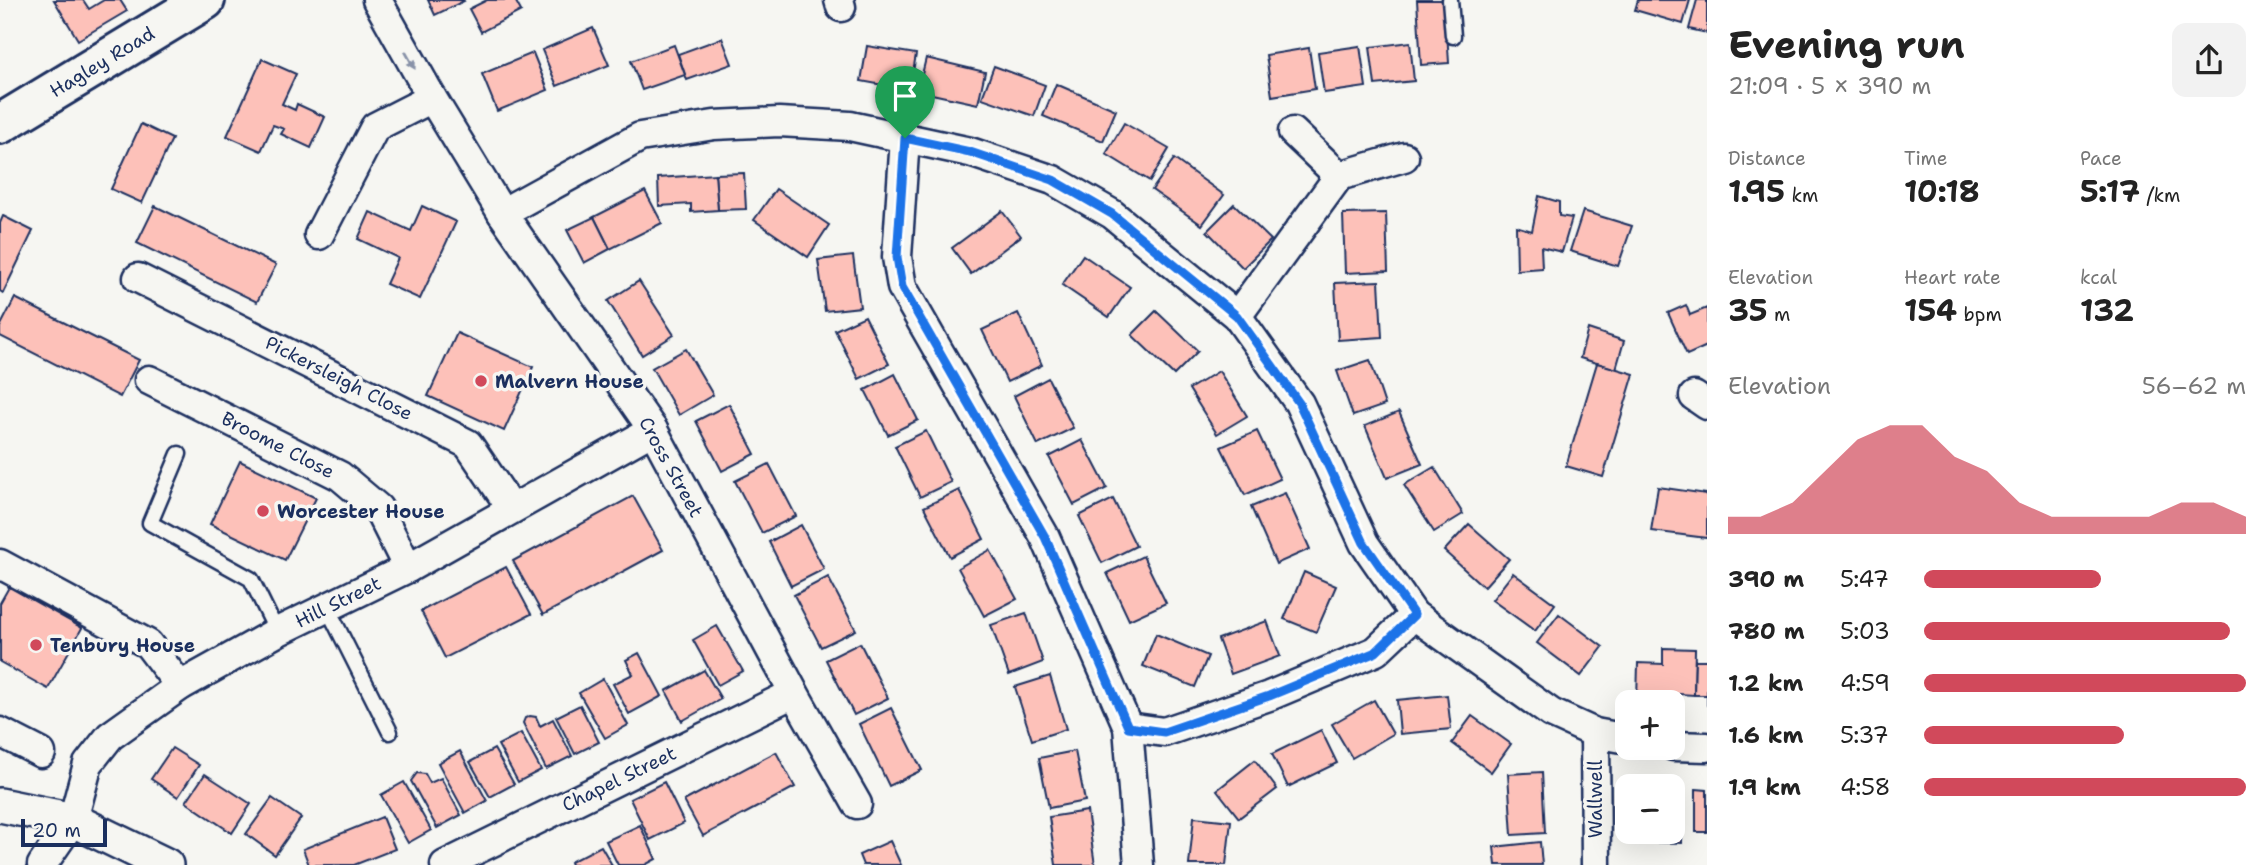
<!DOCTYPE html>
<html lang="en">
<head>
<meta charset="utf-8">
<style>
	:root { --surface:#fff; --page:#f2f2f2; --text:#222; --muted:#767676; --accent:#d1495b }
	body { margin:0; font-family:"Shantell Sans",sans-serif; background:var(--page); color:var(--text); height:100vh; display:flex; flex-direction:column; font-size:26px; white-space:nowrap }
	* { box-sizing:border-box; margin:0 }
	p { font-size:23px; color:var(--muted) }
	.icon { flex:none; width:38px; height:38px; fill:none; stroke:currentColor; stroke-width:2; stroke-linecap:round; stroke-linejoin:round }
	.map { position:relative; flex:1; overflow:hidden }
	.drawer { display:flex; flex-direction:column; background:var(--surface); width:560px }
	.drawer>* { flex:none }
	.controls { position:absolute; left:1615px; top:690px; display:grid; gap:14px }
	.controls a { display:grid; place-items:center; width:70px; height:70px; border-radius:14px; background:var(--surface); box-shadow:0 7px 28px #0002; font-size:35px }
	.scale { position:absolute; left:21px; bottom:18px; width:86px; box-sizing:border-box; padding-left:7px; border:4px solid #1b2f5e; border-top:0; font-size:19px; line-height:24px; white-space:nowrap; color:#1b2f5e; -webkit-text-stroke:5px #f6f6f2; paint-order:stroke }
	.pin { position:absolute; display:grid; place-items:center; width:60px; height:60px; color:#fff; margin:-72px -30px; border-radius:50% 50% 50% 0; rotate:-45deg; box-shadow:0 0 7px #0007 }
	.pin .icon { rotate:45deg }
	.round { display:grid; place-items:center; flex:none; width:74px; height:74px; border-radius:14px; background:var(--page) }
	.summary { display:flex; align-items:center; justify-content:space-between; height:119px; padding:0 21px }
	h1 { font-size:38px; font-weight:700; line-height:52px }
	.stats { display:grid; grid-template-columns:repeat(3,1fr); gap:10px; height:119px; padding:7px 21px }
	.stats div { display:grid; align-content:center }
	.stats b { font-size:30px; font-weight:700 }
	.stats small { font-size:19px; font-weight:400 }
	.stats p { font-size:19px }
	.chart { height:196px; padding:14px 21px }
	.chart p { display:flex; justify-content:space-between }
	.chart svg { width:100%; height:126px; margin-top:7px; fill:var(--accent); opacity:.7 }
	ul { padding:0 21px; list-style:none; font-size:23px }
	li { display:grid; grid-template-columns:112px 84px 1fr; align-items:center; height:52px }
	li i { height:18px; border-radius:9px; background:var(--accent) }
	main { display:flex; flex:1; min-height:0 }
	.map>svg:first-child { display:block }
	.building { fill:#fdc1b9; stroke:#1b2f5e; stroke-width:2 }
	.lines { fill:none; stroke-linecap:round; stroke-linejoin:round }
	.service-casing { stroke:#1b2f5e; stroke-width:19 }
	.minor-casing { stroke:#1b2f5e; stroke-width:33 }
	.tertiary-casing { stroke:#1b2f5e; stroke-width:38 }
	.secondary-casing { stroke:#1b2f5e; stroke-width:44 }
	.service { stroke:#f6f6f2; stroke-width:14 }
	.minor { stroke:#f6f6f2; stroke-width:28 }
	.tertiary { stroke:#f6f6f2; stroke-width:33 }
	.secondary { stroke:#f6f6f2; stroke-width:38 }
	.oneway { fill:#8892a8 }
	.route-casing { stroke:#fff; stroke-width:14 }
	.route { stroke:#1a73e8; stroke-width:9 }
	.poi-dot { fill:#d1495b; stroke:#f6f6f2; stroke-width:2.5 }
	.labels { text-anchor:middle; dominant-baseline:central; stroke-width:7; stroke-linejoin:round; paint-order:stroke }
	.street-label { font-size:19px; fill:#1b2f5e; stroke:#f6f6f2 }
	.poi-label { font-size:19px; font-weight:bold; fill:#1b2f5e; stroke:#f6f6f2; text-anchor:start }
</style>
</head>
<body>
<main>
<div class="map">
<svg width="1707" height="865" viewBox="0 0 1707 865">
	<rect width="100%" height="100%" fill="#f6f6f2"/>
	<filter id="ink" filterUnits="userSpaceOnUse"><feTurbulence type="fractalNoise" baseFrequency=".0143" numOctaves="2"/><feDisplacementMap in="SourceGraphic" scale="14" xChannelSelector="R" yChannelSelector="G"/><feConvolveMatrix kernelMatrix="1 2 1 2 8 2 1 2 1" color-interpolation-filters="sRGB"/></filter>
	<g filter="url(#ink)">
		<g class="building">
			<path d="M54,0H83L89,9L104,0H120L127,11L78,40Z"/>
			<path d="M428,0H463L464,1L435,15Z"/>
			<path d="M487,0H515L521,11L481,32L469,9Z"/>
			<path d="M1417,0H1445L1449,63L1421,65Z"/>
			<path d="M1638,0H1690L1683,24L1635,10Z"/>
			<path d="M1697,0H1707V33L1689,29Z"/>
			<path d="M593,28L609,65L557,86L542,50Z"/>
			<path d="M722,38L732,64L687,80L678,54Z"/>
			<path d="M1410,42L1414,81L1375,85L1370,47Z"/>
			<path d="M674,45L685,75L642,90L631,61Z"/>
			<path d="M867,46L916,54L910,90L861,81Z"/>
			<path d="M1360,46L1366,87L1324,93L1318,52Z"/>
			<path d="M1309,48L1315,89L1272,96L1266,55Z"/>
			<path d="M533,53L548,90L497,111L482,74Z"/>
			<path d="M926,58L985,72L978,104L918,91Z"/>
			<path d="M262,59L296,74L282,104L295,110L297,104L325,117L311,148L281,134L284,129L273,125L261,151L227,136Z"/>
			<path d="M994,66L1045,85L1034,116L982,98Z"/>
			<path d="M1056,84L1116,110L1103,141L1043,116Z"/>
			<path d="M1124,123L1169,149L1150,181L1106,154Z"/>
			<path d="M141,124L172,139L142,203L111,189Z"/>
			<path d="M1174,159L1224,195L1202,225L1152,190Z"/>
			<path d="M744,173L746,209L718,210L715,174Z"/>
			<path d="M715,174L718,210L691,212V204L659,206L658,178Z"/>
			<path d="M776,189L829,225L808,257L754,220Z"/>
			<path d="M645,191L662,223L610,249L594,217Z"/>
			<path d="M1539,196L1559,202V216L1572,218L1562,252L1541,247L1542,268L1517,270L1516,226L1532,231Z"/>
			<path d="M1234,204L1271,240L1243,268L1207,231Z"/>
			<path d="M155,206L276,265L257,302L137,243Z"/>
			<path d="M422,206L456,222L420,299L386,284L398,258L358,239L370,212L411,231Z"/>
			<path d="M1002,211L1021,236L971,274L952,248Z"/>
			<path d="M1583,211L1632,226L1618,266L1570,251Z"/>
			<path d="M1386,213L1388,271L1345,273L1343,214Z"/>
			<path d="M3,216L33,231L3,293L0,291V223Z"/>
			<path d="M594,217L610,249L584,263L567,230Z"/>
			<path d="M1083,255L1130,287L1109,317L1062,285Z"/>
			<path d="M853,256L860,307L825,311L818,260Z"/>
			<path d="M639,281L674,335L642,355L608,301Z"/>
			<path d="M1379,281L1382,337L1338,340L1335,283Z"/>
			<path d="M15,298L139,360L120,397L0,336V327Z"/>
			<path d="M1686,305L1690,315L1707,308V346L1687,355L1668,313Z"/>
			<path d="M1156,311L1198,351L1174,375L1132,335Z"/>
			<path d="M1018,313L1042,365L1007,382L982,330Z"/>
			<path d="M865,316L889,364L859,379L835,330Z"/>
			<path d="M1588,329L1624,341L1616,369L1580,358Z"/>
			<path d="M457,333L533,367L504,431L428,396Z"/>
			<path d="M686,349L713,395L679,415L652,368Z"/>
			<path d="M1370,360L1385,405L1353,416L1337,371Z"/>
			<path d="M1597,363L1634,374L1603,477L1566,466Z"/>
			<path d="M1219,371L1247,416L1217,434L1189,389Z"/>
			<path d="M895,374L918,420L888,435L865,390Z"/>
			<path d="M1048,378L1073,428L1038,445L1014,396Z"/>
			<path d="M729,404L755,454L722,471L696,421Z"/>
			<path d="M1399,412L1422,464L1387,478L1365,426Z"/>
			<path d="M926,431L951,482L920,497L895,446Z"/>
			<path d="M1257,431L1280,479L1245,495L1221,447Z"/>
			<path d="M1082,440L1107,488L1074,505L1049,457Z"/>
			<path d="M240,461L316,498L285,560L210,524Z"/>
			<path d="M769,464L796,516L762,533L735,481Z"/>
			<path d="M1434,467L1463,514L1434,532L1404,485Z"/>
			<path d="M1658,487L1707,494V538L1651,531Z"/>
			<path d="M959,490L984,539L950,557L924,507Z"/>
			<path d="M1285,493L1310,549L1276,564L1251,507Z"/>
			<path d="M633,496L663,550L543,615L513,561Z"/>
			<path d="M1113,499L1136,546L1102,563L1079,516Z"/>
			<path d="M1469,524L1509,559L1484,587L1444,551Z"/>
			<path d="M801,525L824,569L791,586L769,542Z"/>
			<path d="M990,550L1017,599L984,616L958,568Z"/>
			<path d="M1143,556L1166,603L1129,620L1107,573Z"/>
			<path d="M506,567L531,614L445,658L421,611Z"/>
			<path d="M1304,572L1336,586L1316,632L1284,619Z"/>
			<path d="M1513,573L1555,604L1535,631L1492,600Z"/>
			<path d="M828,577L856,630L821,647L794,595Z"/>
			<path d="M9,587L82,628L48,689L0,662V603Z"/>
			<path d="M1026,613L1043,662L1009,675L991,625Z"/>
			<path d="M1559,614L1603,647L1581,676L1537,643Z"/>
			<path d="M1267,621L1280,656L1231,674L1218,639Z"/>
			<path d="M717,626L743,671L718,685L693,640Z"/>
			<path d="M1156,634L1208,656L1195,687L1143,666Z"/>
			<path d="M860,643L888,698L854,715L826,660Z"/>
			<path d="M1663,648L1695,649L1694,695L1679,694V703L1637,701L1638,663L1663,664Z"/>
			<path d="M639,653L662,696L629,714L613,684L633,674L626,660Z"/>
			<path d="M1695,660H1707V706V695H1694Z"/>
			<path d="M704,670L721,699L682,721L666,691Z"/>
			<path d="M1050,676L1066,729L1032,740L1015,687Z"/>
			<path d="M603,679L628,725L605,738L579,693Z"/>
			<path d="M1447,695L1451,729L1400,734L1397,700Z"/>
			<path d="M1374,700L1393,734L1352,758L1332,724Z"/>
			<path d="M580,705L599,742L575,754L556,717Z"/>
			<path d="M891,708L922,770L889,786L859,724Z"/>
			<path d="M530,716L536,717L540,726L553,719L572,756L546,769L523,723L525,718Z"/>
			<path d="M1472,716L1511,744L1491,772L1452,743Z"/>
			<path d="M1321,730L1337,763L1288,787L1272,754Z"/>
			<path d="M521,733L541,770L518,782L498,745Z"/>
			<path d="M172,748L199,765L178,797L151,779Z"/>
			<path d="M494,749L514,784L490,797L470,762Z"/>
			<path d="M460,751L487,801L465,813L438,763Z"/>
			<path d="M1075,751L1085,801L1049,808L1039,758Z"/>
			<path d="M776,752L795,787L703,836L684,801Z"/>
			<path d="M1255,760L1277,789L1239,818L1217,790Z"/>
			<path d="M1542,772L1545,833L1512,835L1508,774Z"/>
			<path d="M417,773L425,774L430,783L441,778L461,815L437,828L411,781Z"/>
			<path d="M205,774L251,804L232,833L186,802Z"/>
			<path d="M404,782L431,830L408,843L381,795Z"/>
			<path d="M664,782L684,823L650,840L630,799Z"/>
			<path d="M1696,789L1707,790V832H1696Z"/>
			<path d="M1673,792H1683L1682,843L1646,842V831H1673Z"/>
			<path d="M272,798L301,818L275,855L246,834Z"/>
			<path d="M1087,811L1095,865H1056L1049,817Z"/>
			<path d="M382,817L395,849L354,865H309L303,849Z"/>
			<path d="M1194,817L1231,821L1226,865H1189Z"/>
			<path d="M640,825L656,859L645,865H618L606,841Z"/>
			<path d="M890,841L901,865H863L859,855Z"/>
			<path d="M1540,842L1542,865H1496L1494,847Z"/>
			<path d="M601,846L612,865H571L570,862Z"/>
		</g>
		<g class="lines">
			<defs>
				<g id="service">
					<path d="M1450,0L1453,36"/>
					<path d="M179,454L150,523L251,579L277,632"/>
					<path d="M327,607L390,732"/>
				</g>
				<g id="minor">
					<path d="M377,0L432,98L502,213L653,430L794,693L857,804"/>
					<path d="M839,0L841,7"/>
					<path d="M1293,132L1339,176"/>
					<path d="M905,138L897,257L902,287L1045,537L1128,727L1139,865"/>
					<path d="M502,213L640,137L714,125L779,122L850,126L970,152L1053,180L1112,214L1237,316L1299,403L1364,543L1414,615L1551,713L1595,733L1628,739"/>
					<path d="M319,235L375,127L432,98"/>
					<path d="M138,278L468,444L512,509"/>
					<path d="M1237,316L1339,176L1404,157"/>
					<path d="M149,380L340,476L378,508L408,568"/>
					<path d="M1694,396L1707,405"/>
					<path d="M0,564L148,644L180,686"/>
					<path d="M1128,727L1164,732L1269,696L1376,651L1414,615"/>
					<path d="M0,732L41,753"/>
					<path d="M1595,733L1596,865"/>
					<path d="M1673,746L1707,747"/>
					<path d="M42,865L73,820L88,764L110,736L180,686L277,632L408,568L653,430"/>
					<path d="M445,865L794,693"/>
				</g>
				<path id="tertiary" d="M0,805L73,820L166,865"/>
				<path id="secondary" d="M0,124L205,0"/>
			</defs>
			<use href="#service" class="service-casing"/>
			<use href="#minor" class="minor-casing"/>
			<use href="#tertiary" class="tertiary-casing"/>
			<use href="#secondary" class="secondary-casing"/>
			<use href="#service" class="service"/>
			<use href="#minor" class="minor"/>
			<use href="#tertiary" class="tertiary"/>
			<use href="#secondary" class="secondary"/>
		</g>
		<defs><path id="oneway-solid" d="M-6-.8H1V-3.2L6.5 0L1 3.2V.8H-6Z" transform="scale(1.75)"/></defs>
		<use class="oneway" href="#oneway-solid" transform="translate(410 60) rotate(61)"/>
	</g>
	<g class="lines" filter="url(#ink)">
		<defs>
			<path id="route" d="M905,138L970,152L1053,180L1112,214L1237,316L1299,403L1364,543L1414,615L1376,652L1269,696L1164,732L1128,727L1045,537L902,287L897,257Z"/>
		</defs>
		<use href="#route" class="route-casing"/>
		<use href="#route" class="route"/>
	</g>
	<g class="poi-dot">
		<circle cx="481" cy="381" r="7"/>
		<circle cx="263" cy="511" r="7"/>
		<circle cx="36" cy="645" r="7"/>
	</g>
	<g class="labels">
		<g class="street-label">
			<text transform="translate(102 62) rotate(-31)">Hagley Road</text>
			<text transform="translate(339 378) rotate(27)">Pickersleigh Close</text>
			<text transform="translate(278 445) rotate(27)">Broome Close</text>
			<text transform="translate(671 467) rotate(61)">Cross Street</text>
			<text transform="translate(338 602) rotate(-26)">Hill Street</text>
			<text transform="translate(619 779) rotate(-26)">Chapel Street</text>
			<text transform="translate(1595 799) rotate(-90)">Wallwell</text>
		</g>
		<g class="poi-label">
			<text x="495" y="381">Malvern House</text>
			<text x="277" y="511">Worcester House</text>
			<text x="50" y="645">Tenbury House</text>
		</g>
	</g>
</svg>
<div class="controls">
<a>+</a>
<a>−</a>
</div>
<div class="scale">20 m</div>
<div class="pin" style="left:905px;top:138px;background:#1e9e55"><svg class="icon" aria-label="arrive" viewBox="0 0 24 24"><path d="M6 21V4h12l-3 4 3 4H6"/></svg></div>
</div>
<section class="drawer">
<div class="summary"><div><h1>Evening run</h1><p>21:09 · 5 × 390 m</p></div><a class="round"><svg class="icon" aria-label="share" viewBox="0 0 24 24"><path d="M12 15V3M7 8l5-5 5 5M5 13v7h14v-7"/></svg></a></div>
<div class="stats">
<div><p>Distance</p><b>1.95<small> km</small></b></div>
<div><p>Time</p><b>10:18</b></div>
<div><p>Pace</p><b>5:17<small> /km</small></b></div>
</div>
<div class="stats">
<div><p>Elevation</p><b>35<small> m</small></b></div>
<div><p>Heart rate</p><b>154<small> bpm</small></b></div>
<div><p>kcal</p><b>132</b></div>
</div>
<div class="chart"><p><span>Elevation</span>56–62 m</p>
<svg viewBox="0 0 160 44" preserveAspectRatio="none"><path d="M0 44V38L10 38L20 33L30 22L40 11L50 6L60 6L70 17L80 22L90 33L100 38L110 38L120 38L130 38L140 33L150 33L160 38V44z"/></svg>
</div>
<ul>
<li><b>390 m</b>5:47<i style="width:55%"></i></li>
<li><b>780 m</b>5:03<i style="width:95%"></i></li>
<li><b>1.2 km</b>4:59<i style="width:100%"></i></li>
<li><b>1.6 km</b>5:37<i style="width:62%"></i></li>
<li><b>1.9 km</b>4:58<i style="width:100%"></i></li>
</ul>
</section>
</main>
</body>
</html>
